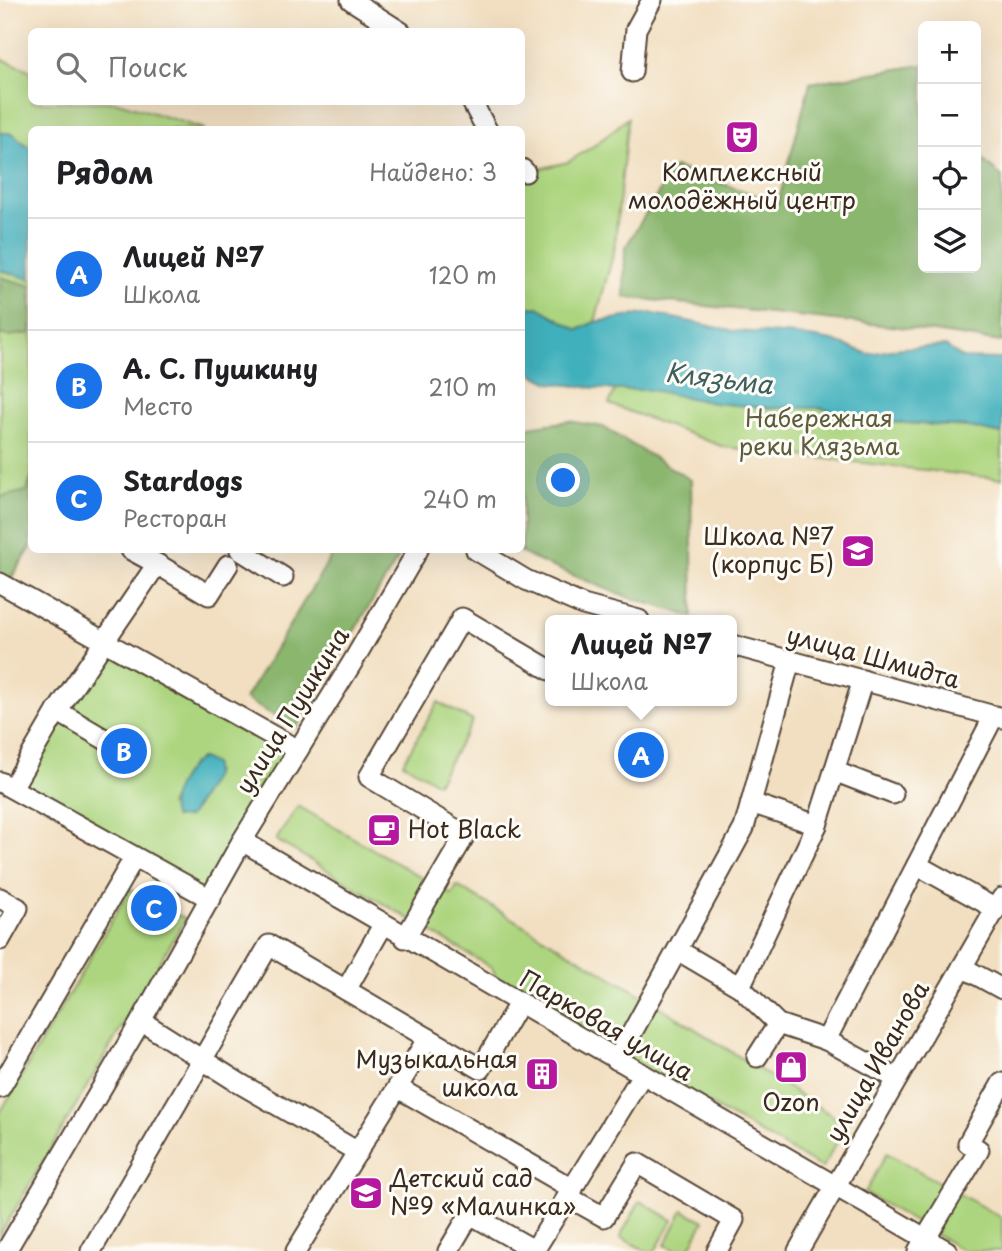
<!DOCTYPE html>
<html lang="ru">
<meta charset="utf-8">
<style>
:root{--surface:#fff;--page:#f6f6f6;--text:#202124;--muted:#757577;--line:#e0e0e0;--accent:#1a73e8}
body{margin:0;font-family:"Playpen Sans",sans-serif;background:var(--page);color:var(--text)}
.controls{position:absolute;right:21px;top:21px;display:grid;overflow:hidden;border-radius:10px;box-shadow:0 7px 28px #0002}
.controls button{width:63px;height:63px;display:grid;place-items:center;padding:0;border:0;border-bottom:2px solid var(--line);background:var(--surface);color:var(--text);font:35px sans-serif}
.you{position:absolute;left:564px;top:481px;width:24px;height:24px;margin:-18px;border:5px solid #fff;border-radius:50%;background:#1a73e8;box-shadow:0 0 0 10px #1a73e833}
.badge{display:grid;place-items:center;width:46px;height:46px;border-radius:50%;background:var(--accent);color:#fff;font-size:23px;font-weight:700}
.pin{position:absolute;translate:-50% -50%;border:4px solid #fff;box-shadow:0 2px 7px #0006}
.popup{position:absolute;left:545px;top:615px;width:192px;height:91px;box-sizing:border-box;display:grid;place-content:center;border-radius:10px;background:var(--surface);filter:drop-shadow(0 2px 5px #0005);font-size:23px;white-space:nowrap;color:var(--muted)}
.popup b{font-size:26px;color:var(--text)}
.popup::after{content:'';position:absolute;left:50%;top:100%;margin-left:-14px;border:14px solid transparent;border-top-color:var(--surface)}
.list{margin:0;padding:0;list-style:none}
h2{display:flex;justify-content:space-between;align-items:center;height:91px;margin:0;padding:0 28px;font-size:30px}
h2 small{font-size:23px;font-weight:400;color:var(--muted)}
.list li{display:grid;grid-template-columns:46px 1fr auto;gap:21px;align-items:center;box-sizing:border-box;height:112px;padding:0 28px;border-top:2px solid var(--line)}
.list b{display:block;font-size:26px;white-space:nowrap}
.list p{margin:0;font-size:23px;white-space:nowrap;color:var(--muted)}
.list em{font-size:23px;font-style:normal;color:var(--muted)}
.icon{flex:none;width:38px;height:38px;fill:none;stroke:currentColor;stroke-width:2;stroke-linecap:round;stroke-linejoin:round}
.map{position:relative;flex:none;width:1002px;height:1251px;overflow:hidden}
.search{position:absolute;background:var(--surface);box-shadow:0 7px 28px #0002;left:28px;top:28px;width:497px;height:77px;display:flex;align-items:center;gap:18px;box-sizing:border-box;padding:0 24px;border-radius:10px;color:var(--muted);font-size:26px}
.panel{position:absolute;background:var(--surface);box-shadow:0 7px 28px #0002;left:28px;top:126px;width:497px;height:427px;border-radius:10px}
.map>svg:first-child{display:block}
</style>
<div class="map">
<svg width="1002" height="1251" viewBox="0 0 1002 1251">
<rect width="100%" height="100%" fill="#fdfcf7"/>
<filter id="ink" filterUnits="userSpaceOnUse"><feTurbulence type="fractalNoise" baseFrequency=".0143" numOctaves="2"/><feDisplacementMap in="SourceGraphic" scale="14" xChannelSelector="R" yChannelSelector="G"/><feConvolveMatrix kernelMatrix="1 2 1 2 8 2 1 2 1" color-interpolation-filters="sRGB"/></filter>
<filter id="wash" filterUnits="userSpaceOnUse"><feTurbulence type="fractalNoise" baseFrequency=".00686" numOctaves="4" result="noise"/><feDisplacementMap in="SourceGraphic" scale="28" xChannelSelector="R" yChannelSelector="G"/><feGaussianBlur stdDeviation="1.57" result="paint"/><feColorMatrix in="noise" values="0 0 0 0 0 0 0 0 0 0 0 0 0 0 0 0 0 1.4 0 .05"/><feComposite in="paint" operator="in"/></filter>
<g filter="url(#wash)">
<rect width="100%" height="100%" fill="#f2dfc1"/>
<g fill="#add57f" stroke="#74804e" stroke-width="2" fill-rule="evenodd">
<polygon points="0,58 31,71 32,102 118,102 205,129 32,130 31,149 12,133 0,133"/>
<polygon points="628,118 614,251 595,322 578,330 538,307 522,308 522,173 568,162 595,145"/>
<polygon points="0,270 32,279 31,548 11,579 0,573"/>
<polygon points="615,390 651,390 714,403 771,408 821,408 873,421 968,427 1002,434 1002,479 724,447 609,404"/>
<path d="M99,649l199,101 -87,149 -199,-111zM192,764l23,8 -23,42 -23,-9z"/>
<polygon points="438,702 473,721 437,783 403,763"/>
<polygon points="298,806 452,895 457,886 643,996 847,1125 822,1168 500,986 492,968 276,840"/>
<polygon points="130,889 185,919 0,1235 0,1113"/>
<polygon points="887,1153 1002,1218 1002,1251 964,1251 865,1193"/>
<polygon points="640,1201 673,1220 655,1251 646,1251 620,1237"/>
<polygon points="683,1210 704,1221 688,1251 677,1251 665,1245"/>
</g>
<g fill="#8ab66e" stroke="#627046" stroke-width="2">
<polygon points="923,65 923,268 976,268 976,154 1002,177 1002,342 899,327 624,297 625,248 674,167 778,203 810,83"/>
<polygon points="0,277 31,286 31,333 7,336 0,334"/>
<polygon points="569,421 603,427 691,480 693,617 621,595 529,557 518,550 522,550 522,428"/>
<polygon points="31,477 31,546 0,594 0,497 27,491"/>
<polygon points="335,550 403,550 296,728 245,699"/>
</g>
<g fill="#41b0bc" stroke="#3e6d6d" stroke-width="2">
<polygon points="0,133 12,133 31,149 31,279 0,270"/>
<polygon points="538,307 578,330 595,322 650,313 734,331 797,335 833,341 869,354 902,348 946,346 962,358 1002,359 1002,434 968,427 873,421 821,408 771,408 714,403 651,390 615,390 550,383 529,372 522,373 522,308"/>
<path d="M202,758l12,6v12l-25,41 -14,1c-13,-14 12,-55 27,-60z"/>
</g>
</g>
<g filter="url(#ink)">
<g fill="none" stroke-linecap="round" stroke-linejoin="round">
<g stroke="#564536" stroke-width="23">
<g id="minor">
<polyline points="351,0 401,32"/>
<polyline points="632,72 636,29 652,0"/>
<polyline points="472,102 487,130"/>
<polyline points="522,169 525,172"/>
<polyline points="131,550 157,564"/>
<polyline points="240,550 283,577"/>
<polyline points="476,550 526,580 583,605 639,620"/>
<polyline points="0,583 298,750"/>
<polyline points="732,645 1002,718"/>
<polyline points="57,711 106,740"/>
<polyline points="834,771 893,794"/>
<polyline points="0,782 211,899"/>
<polyline points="12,788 57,711 157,564 209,595 228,565"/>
<polyline points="751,803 817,825"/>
<polyline points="242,841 947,1251"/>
<polyline points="917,865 996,909"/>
<polyline points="0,898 18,908 0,940"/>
<polyline points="405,938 465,835 369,777 462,618 550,670"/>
<polyline points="679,951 740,987 778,1024 826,1040 897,1079"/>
<polyline points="962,967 1002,989"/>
<polyline points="740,987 817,825 863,680"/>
<polyline points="346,990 383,925"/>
<polyline points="141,1021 239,1083 358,1152"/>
<polyline points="826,1040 994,716"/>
<polyline points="757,1057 778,1024"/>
<polyline points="617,1060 744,828 790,661"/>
<polyline points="0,1088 134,858"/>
<polyline points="398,1088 573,1189"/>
<polyline points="568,1197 604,1217 637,1163 734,1220 717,1251"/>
<polyline points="6,1251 141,1021 242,841 352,663 418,550"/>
<polyline points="91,1251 269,945 481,1069 519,1003"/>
<polyline points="296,1251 428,1038"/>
<polyline points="448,1251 470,1214 534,1250"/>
<polyline points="534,1251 642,1075"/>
<polyline points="798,1251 1002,898"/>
<polyline points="918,1251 979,1150 968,1143 1002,1083"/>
</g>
</g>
<use href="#minor" stroke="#fff" stroke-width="19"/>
</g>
</g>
<defs>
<g id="theatre-square" transform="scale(1.75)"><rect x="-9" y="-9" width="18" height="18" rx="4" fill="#b5179e" stroke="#fdfcf7"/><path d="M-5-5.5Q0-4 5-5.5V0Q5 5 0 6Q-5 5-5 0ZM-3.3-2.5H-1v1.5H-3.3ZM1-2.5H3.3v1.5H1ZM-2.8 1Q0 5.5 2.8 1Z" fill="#fff"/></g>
<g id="school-square" transform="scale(1.75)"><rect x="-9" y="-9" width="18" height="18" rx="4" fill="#b5179e" stroke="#fdfcf7"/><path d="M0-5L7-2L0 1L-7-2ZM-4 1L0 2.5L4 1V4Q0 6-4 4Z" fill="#fff"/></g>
<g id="cafe-square" transform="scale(1.75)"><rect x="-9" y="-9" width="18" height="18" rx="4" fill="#b5179e" stroke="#fdfcf7"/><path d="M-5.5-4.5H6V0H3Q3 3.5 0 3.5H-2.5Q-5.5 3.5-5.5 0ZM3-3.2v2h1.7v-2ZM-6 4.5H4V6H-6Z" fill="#fff"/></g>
<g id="shop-square" transform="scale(1.75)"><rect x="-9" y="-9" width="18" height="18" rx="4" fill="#b5179e" stroke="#fdfcf7"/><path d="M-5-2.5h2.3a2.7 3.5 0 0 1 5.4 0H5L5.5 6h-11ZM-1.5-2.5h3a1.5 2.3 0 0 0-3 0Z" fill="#fff"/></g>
<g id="building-square" transform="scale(1.75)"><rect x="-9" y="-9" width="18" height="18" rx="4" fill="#b5179e" stroke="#fdfcf7"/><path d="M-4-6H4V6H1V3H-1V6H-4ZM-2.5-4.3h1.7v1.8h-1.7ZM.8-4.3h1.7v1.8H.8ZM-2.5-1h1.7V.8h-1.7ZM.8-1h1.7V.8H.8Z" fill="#fff"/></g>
</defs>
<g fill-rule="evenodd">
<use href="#theatre-square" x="742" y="137"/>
<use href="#school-square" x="858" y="551"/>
<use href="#cafe-square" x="384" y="830"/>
<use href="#shop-square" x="791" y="1067"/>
<use href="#building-square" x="542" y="1074"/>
<use href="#school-square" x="366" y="1193"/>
</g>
<g text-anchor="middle" stroke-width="6" stroke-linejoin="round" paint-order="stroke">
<g font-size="24" fill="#3b2a1e" stroke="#fdfcf7">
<text x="742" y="181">Комплексный<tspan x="742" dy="28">молодёжный центр</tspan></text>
<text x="834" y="545" text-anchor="end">Школа №7<tspan x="834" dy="28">(корпус Б)</tspan></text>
<text x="408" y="838" text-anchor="start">Hot Black</text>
<text x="518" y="1068" text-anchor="end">Музыкальная<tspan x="518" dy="28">школа</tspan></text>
<text x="791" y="1111">Ozon</text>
<text x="390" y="1187" text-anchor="start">Детский сад<tspan x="390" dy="28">№9 «Малинка»</tspan></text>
</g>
<g font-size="24" fill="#5d5d3b" stroke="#fdfcf7">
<text x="819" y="427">Набережная<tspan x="819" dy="28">реки Клязьма</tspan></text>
</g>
<g font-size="24" fill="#3b2a1e" stroke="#fdfcf7">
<text transform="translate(873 658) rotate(15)" y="8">улица Шмидта</text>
<text transform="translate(293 711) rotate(-58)" y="8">улица Пушкина</text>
<text transform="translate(606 1026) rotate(30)" y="8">Парковая улица</text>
<text transform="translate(878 1062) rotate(-60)" y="8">улица Иванова</text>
</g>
<g font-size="26" font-style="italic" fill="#3d605d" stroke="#fdfcf7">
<text transform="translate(719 379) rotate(7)" y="9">Клязьма</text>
</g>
</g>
</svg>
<div class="controls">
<button>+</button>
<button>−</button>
<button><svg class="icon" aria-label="locate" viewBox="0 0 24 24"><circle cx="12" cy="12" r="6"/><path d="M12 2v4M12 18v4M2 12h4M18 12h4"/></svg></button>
<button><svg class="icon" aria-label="layers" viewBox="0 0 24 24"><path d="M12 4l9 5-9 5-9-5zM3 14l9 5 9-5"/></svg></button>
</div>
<div class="you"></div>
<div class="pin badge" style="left:641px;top:755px">A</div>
<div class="popup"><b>Лицей №7</b>Школа</div>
<div class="pin badge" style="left:124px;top:751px">B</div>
<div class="pin badge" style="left:154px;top:908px">C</div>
<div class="search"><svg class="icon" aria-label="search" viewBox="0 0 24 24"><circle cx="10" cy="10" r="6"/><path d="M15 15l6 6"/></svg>Поиск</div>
<section class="panel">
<h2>Рядом<small>Найдено: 3</small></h2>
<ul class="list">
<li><span class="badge">A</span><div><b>Лицей №7</b><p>Школа</p></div><em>120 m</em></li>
<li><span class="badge">B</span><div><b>А. С. Пушкину</b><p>Место</p></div><em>210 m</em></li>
<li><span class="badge">C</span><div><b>Stardogs</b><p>Ресторан</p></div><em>240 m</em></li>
</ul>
</section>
</div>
